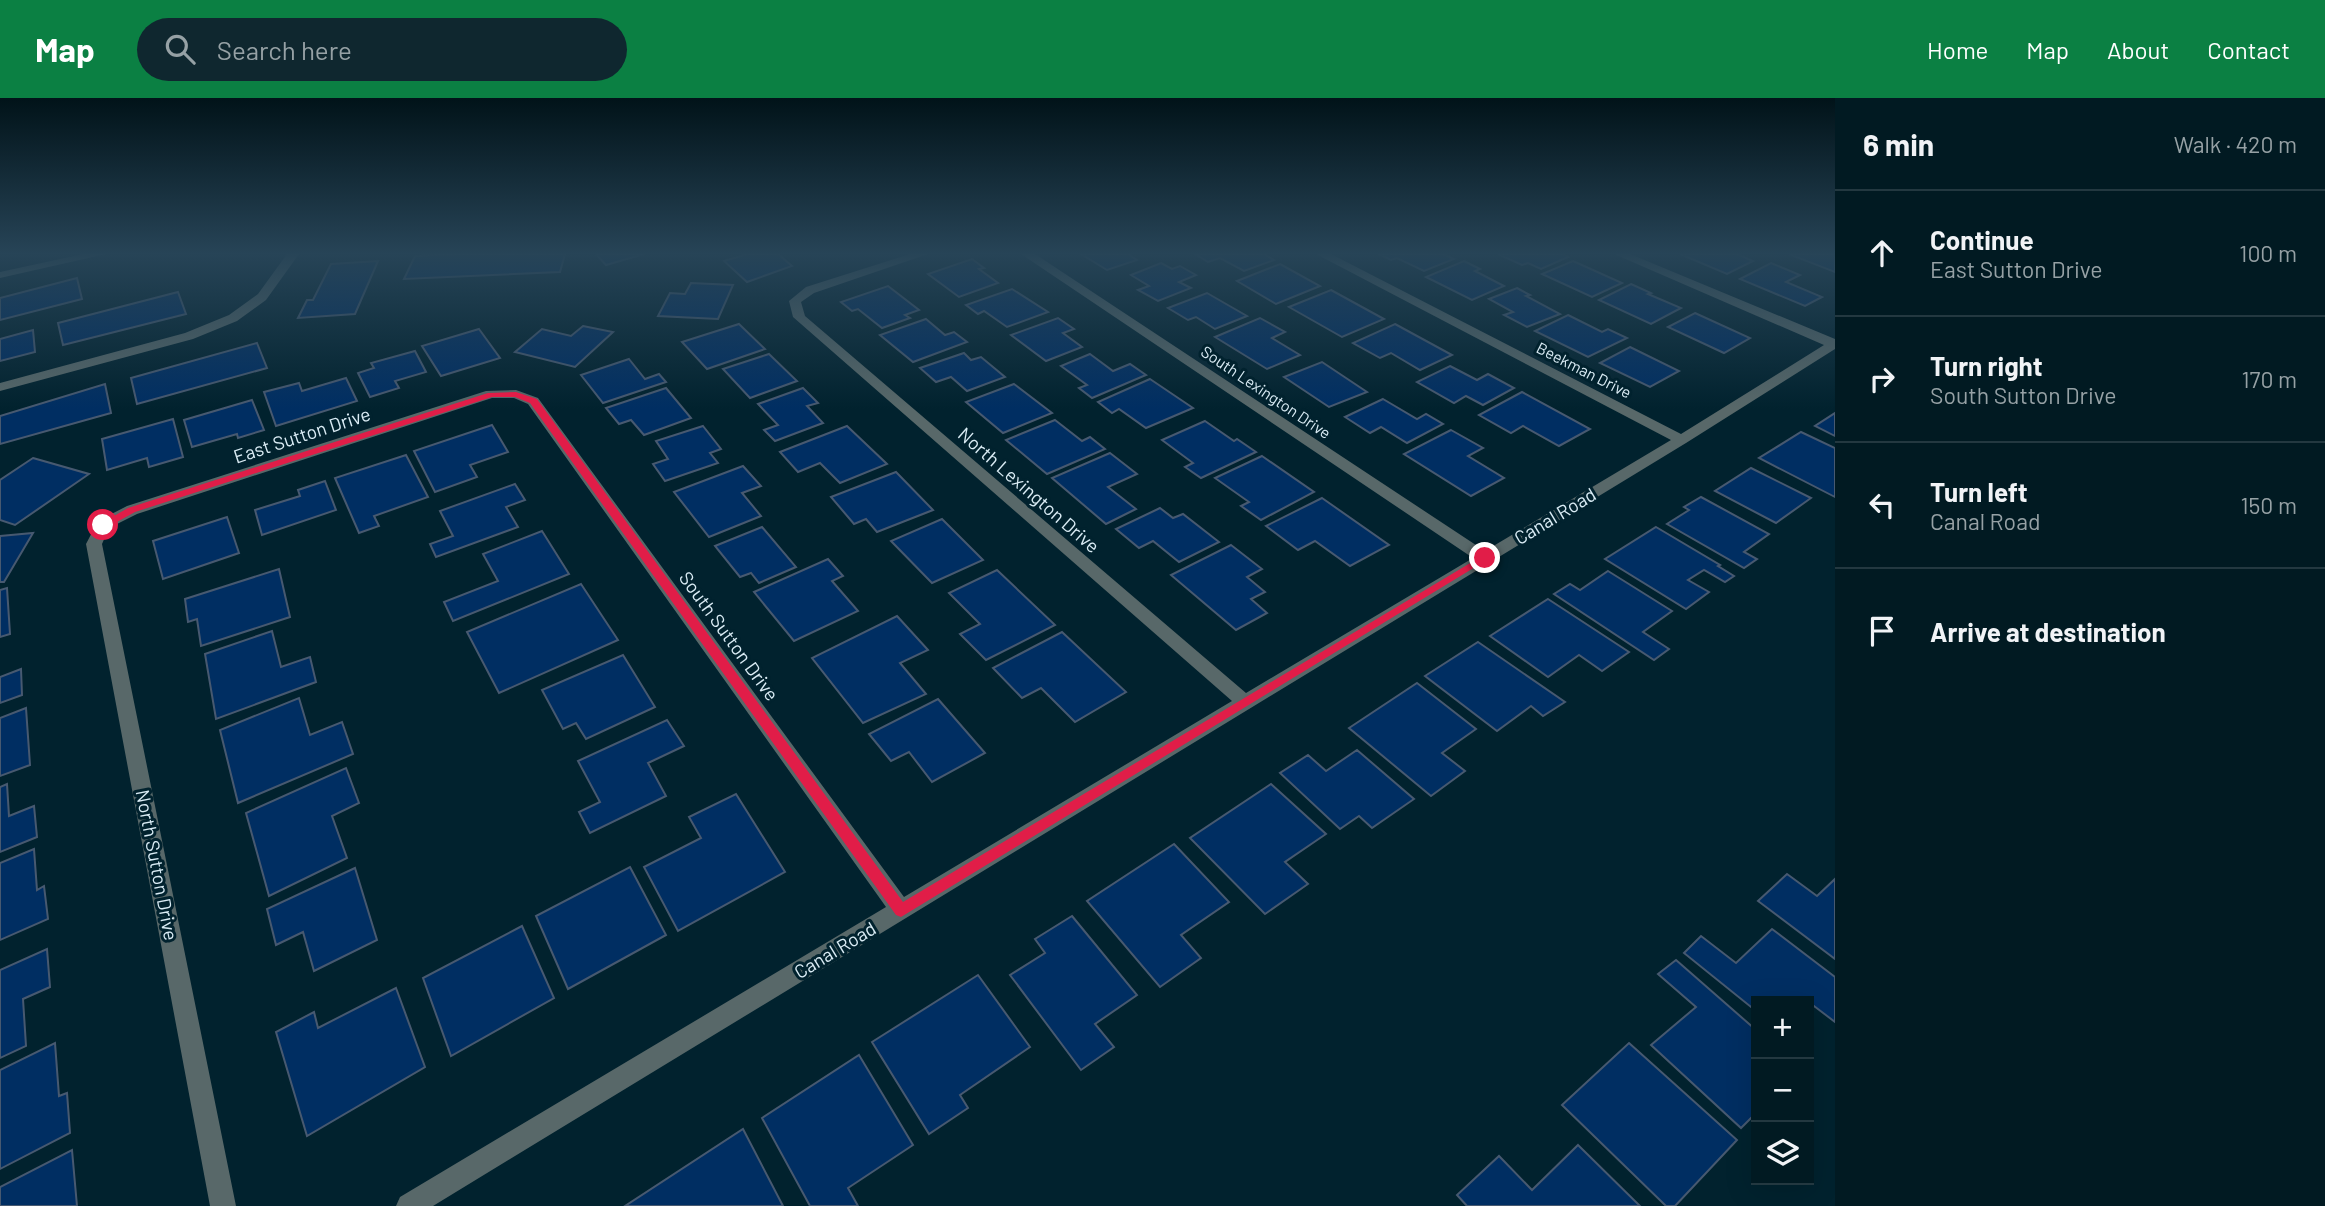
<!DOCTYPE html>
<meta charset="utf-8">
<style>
:root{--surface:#011a22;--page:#0f272f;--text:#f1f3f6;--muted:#96a1a5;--line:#233840;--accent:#0b8043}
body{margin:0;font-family:Barlow,sans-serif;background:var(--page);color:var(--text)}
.controls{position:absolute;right:21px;bottom:21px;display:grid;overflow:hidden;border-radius:0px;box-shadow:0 7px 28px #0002}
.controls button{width:63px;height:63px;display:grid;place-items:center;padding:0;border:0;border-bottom:2px solid var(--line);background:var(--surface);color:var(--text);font:35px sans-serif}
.stop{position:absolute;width:21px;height:21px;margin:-16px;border:5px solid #e11d48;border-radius:50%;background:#fff}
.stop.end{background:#e11d48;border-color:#fff;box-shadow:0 2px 7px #0008}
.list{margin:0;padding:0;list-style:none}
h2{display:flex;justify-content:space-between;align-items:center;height:91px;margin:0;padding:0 28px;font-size:30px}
h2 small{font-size:23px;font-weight:400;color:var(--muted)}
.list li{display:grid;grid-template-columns:46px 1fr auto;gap:21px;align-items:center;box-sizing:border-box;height:126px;padding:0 28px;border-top:2px solid var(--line)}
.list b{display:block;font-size:26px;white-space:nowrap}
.list p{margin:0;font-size:23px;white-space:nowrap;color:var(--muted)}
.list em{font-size:23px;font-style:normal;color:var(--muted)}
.icon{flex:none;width:38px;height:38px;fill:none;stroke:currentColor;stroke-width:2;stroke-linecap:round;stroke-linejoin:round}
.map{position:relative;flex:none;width:1835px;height:1108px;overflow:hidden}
header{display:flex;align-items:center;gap:42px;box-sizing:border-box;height:98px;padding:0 35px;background:var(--accent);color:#fff}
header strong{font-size:33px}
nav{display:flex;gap:38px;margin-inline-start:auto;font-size:24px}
.search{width:490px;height:63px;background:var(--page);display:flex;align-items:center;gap:18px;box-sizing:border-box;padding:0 24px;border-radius:38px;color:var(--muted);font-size:26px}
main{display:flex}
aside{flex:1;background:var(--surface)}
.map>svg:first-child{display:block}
</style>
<header>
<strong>Map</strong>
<div class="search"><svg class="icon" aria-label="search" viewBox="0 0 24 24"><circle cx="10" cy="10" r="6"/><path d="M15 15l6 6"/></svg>Search here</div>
<nav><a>Home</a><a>Map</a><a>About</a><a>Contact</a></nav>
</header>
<main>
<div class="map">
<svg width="1835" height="1108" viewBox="0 0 1835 1108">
<rect width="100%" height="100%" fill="#01222e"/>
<g fill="#002e62" stroke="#475970" stroke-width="2">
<polygon points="458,156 565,156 560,174 404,181 415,158"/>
<polygon points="596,156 644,156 606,167"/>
<polygon points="747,156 778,156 792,168 747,184 724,163"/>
<polygon points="1081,156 1128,156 1137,162 1107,172"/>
<polygon points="1195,156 1264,156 1274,162 1244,173 1220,160 1208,164"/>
<polygon points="1379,156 1443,156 1454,161 1424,173 1397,160 1391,162"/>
<polygon points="1498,156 1563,156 1568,159 1541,171 1528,165 1522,167"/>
<polygon points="1680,156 1737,156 1753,163 1727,176"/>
<polygon points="1789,156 1835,156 1835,174"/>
<polygon points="972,161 984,170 979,171 998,185 959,199 928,176"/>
<polygon points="378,163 355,216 298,220 307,202 313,202 331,166"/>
<polygon points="1464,163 1480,171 1475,173 1504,188 1472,202 1426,179"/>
<polygon points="1573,163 1622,185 1592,199 1542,176"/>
<polygon points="1161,165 1172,171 1180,168 1196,177 1179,184 1191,190 1158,203 1138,192 1149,188 1131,177"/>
<polygon points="1771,165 1800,177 1786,184 1822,199 1805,208 1740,181"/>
<polygon points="1280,166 1320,188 1276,206 1237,183"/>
<polygon points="77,180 82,201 0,222 0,200"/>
<polygon points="691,185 733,187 718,221 658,218 670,195 685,196"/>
<polygon points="1631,186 1651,195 1648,196 1681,210 1651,226 1599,202"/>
<polygon points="888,188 919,212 905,217 910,220 882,230 858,211 852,213 841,204"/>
<polygon points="1517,190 1530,197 1526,198 1560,216 1527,229 1504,217 1513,214 1489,201"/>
<polygon points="1012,191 1048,214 1007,229 984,213 978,216 966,207"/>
<polygon points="1331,192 1384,221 1342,239 1289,209"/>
<polygon points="178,194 186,216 63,247 58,225"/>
<polygon points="1207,195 1247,218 1215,231 1196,219 1188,222 1168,210"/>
<polygon points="1695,215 1750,240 1724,255 1668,229"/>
<polygon points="1568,217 1602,234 1608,231 1627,240 1588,259 1535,233"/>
<polygon points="1058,220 1074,231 1063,235 1082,249 1046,263 1011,237"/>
<polygon points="1260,220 1285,234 1272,240 1300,257 1267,271 1215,239"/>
<polygon points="926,221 945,237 954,234 967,244 913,264 880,237"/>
<polygon points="739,226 765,251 707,271 682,244"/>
<polygon points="1395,226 1452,257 1420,272 1391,255 1380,260 1353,245"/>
<polygon points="583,228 613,234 575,269 515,254 542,231 571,238"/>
<polygon points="479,231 500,260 441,278 422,248"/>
<polygon points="33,232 35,254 0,263 0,241"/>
<polygon points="257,245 267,270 137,306 131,280"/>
<polygon points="1630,249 1679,273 1650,289 1600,265"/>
<polygon points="415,253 426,274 395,283 399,290 370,299 358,275 374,270 371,265"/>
<polygon points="964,255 971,262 981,259 1005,279 967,293 951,279 936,284 920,270"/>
<polygon points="769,256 797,283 750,300 723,271"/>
<polygon points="1090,256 1113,273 1130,266 1146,277 1092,300 1079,290 1087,287 1061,268"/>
<polygon points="629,261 645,281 659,276 666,284 603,305 581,277"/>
<polygon points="1322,264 1367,294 1329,309 1284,279"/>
<polygon points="1450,268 1477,282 1488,276 1514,290 1483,307 1466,298 1454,305 1417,284"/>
<polygon points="346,280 357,303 276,328 264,294 299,285 302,293"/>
<polygon points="1150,281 1193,310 1146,330 1119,311 1112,315 1098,304"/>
<polygon points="105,286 111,315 0,346 0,318"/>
<polygon points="1014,286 1052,315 1003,335 966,304"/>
<polygon points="666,290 691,320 644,337 631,322 619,326 606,310"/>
<polygon points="803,290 818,305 807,308 823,325 775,343 764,332 778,327 758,306"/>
<polygon points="1522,294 1590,331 1559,348 1523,328 1511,335 1479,317"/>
<polygon points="1383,301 1417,321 1426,316 1443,326 1407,345 1381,329 1370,335 1345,319"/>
<polygon points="252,302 264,332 238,340 237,336 192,349 184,322"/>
<polygon points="1835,315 1835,338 1815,328"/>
<polygon points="173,321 183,359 149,369 147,360 107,372 102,341"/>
<polygon points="1055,322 1082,343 1090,339 1105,351 1047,376 1006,342"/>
<polygon points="1205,323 1234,343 1237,341 1256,354 1201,380 1185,369 1193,365 1162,342"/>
<polygon points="492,327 508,354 470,367 477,379 435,394 414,353"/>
<polygon points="703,328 721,351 710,355 718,365 665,383 653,366 668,361 656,343"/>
<polygon points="847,328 887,366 840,385 820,365 798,374 780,354"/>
<polygon points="1451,332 1483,350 1468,358 1504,380 1471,398 1404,356"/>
<polygon points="1801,334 1835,350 1835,399 1759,360"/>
<polygon points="1110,355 1137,376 1108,389 1136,411 1106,426 1052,380"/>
<polygon points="406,357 428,399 374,418 379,428 359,435 335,380"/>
<polygon points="1262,358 1314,394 1261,422 1241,408 1249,404 1215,380"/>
<polygon points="33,360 89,376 15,427 0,422 0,382"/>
<polygon points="743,368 761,388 742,395 761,418 709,439 674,394"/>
<polygon points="1751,370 1811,400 1776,425 1715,393"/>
<polygon points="896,374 933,412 877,434 866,421 854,426 831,399"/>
<polygon points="325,383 336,412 262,437 255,412 300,398 298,392"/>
<polygon points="515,386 525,402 506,409 518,429 436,459 430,446 453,438 440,413"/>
<polygon points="1701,399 1769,436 1744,454 1757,461 1744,470 1667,426 1689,412 1684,409"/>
<polygon points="1322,400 1389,447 1350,468 1315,443 1298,452 1266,428"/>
<polygon points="1160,410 1173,420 1183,416 1219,444 1179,464 1153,443 1139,450 1116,431"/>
<polygon points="227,419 239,455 163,481 153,443"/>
<polygon points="942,421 983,462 932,485 891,443"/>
<polygon points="762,429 796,469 759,485 751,475 740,479 715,448"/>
<polygon points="1656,429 1720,467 1718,468 1734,478 1725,484 1704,472 1688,482 1709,494 1686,511 1605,461"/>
<polygon points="542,433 569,476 453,523 444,504 498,483 483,456"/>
<polygon points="33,435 4,484 0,484 0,438"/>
<polygon points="1231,447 1262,471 1247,479 1265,494 1251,501 1267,515 1236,532 1171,477"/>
<polygon points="828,461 843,478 832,483 858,513 794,543 754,494"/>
<polygon points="279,471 290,519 201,548 197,521 188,524 185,501"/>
<polygon points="997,472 1055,527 986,562 960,536 980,526 949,495"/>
<polygon points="1608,473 1672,513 1643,534 1669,551 1654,562 1554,496 1570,486 1580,492"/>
<polygon points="581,486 618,542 499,595 467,534"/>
<polygon points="7,490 10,536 0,539 0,492"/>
<polygon points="1548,501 1629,554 1602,573 1579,557 1548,579 1490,538"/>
<polygon points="897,518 928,552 900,565 926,596 863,625 812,560"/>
<polygon points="272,533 281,569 310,559 316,584 216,621 205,556"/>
<polygon points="1062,534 1126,594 1075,624 1041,590 1022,600 993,570"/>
<polygon points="1478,544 1565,604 1543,618 1531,608 1497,633 1425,578"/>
<polygon points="623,557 655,609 586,641 576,625 563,631 542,592"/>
<polygon points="21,571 22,597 0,605 0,579"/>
<polygon points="1417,585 1476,631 1442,655 1465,673 1431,698 1349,630"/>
<polygon points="299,600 310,637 342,624 353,656 238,705 220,632"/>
<polygon points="938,601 985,655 932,684 909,654 891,663 869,636"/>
<polygon points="26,610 30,667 0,678 0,620"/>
<polygon points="667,622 684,648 648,665 666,698 590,735 579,714 600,704 578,663"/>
<polygon points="1357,652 1414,701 1372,730 1359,718 1340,731 1280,675 1308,657 1326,673"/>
<polygon points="346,670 359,705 332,718 347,760 269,798 246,715"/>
<polygon points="7,686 9,718 34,708 37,739 0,754 0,689"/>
<polygon points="1271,686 1326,736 1285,764 1308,786 1265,816 1190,740"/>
<polygon points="736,696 785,774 678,833 644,769 701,740 689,719"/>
<polygon points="1174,746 1229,804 1181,837 1201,860 1160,889 1087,803"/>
<polygon points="34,751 37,792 44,788 48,821 0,842 0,765"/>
<polygon points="630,769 666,837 568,891 536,818"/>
<polygon points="355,770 377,842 314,873 303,834 276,847 267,811"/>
<polygon points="1787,776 1817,798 1835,781 1835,861 1758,803"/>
<polygon points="1072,818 1137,897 1095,926 1114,949 1081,972 1010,877 1045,855 1035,841"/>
<polygon points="522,828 554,900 451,958 423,880"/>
<polygon points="1772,831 1835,879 1835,924 1814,908 1809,913 1809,903 1756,903 1756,913 1684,855 1701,838 1736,865"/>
<polygon points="47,851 50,889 23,901 26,948 0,960 0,872"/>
<polygon points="1676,862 1756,932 1756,1015 1741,1030 1651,947 1696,909 1658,876"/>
<polygon points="978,877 1030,949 960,997 968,1010 929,1036 872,944"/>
<polygon points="396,890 425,969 307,1038 276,934 314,914 318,930"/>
<polygon points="55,945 59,998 67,995 70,1035 0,1071 0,972"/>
<polygon points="1629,945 1737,1042 1675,1108 1666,1108 1562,1007"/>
<polygon points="859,957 913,1047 848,1090 858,1108 810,1108 762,1020"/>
<polygon points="743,1031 783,1108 625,1108"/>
<polygon points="1578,1047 1640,1108 1467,1108 1457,1097 1499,1058 1532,1092"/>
<polygon points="72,1052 77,1108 0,1108 0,1089"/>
</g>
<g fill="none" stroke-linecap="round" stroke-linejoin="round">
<g fill="#586869" fill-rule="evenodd">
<polygon points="83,156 106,156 0,180 0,174"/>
<polygon points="287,156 299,156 266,202 237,223 193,241 0,293 0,285 185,235 229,217 258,196"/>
<polygon points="910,156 928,156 814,195 801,204 805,218 1246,595 1473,460 1021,156 1035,156 1485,453 1671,342 1316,156 1331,156 1681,336 1824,247 1614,156 1630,156 1835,241 1835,251 1686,345 433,1108 396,1108 400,1099 886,809 528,306 514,300 492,300 137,416 109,430 102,446 236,1108 210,1108 86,446 98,423 127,408 486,293 516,292 538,300 904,799 1232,603 793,219 789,203 806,189"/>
</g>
</g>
<linearGradient id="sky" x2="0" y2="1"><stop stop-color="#011319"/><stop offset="0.5" stop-color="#274457"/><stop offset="1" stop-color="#274457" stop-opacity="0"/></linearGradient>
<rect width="1835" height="311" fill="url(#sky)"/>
<polygon fill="#e11d48" points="516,294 537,301 903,804 1482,458 1490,460 901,819 896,817 530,305 515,299 492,299 135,414 106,430 98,427 128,410 488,295"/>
<g text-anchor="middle" stroke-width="6" stroke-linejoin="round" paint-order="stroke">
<g font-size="16" fill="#daecf5" stroke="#01222e">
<text transform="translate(1584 272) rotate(27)" y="6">Beekman Drive</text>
<text transform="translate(1266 294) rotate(34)" y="6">South Lexington Drive</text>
</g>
<g font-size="19" fill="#daecf5" stroke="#01222e">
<text transform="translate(302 337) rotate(-18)" y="7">East Sutton Drive</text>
<text transform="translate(1029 392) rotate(41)" y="7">North Lexington Drive</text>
<text transform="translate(1555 418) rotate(-31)" y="7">Canal Road</text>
<text transform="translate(729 538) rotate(54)" y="7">South Sutton Drive</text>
<text transform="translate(157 767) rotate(79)" y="7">North Sutton Drive</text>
<text transform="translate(835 852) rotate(-31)" y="7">Canal Road</text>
</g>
</g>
</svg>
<div class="controls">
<button>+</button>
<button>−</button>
<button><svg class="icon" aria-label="layers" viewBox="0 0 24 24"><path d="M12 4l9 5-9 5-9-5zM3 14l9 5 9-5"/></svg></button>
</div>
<div class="stop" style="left:103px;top:427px"></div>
<div class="stop end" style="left:1485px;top:460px"></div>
</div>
<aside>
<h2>6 min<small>Walk · 420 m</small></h2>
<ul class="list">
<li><svg class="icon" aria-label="ahead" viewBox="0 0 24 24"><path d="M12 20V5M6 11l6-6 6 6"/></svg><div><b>Continue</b><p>East Sutton Drive</p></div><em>100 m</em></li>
<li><svg class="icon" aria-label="right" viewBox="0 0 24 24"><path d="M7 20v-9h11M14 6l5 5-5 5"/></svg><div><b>Turn right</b><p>South Sutton Drive</p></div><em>170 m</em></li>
<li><svg class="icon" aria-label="left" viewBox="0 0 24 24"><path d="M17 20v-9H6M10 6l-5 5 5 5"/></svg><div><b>Turn left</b><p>Canal Road</p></div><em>150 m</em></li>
<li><svg class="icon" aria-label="arrive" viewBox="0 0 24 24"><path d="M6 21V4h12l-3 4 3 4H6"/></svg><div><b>Arrive at destination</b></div></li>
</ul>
</aside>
</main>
